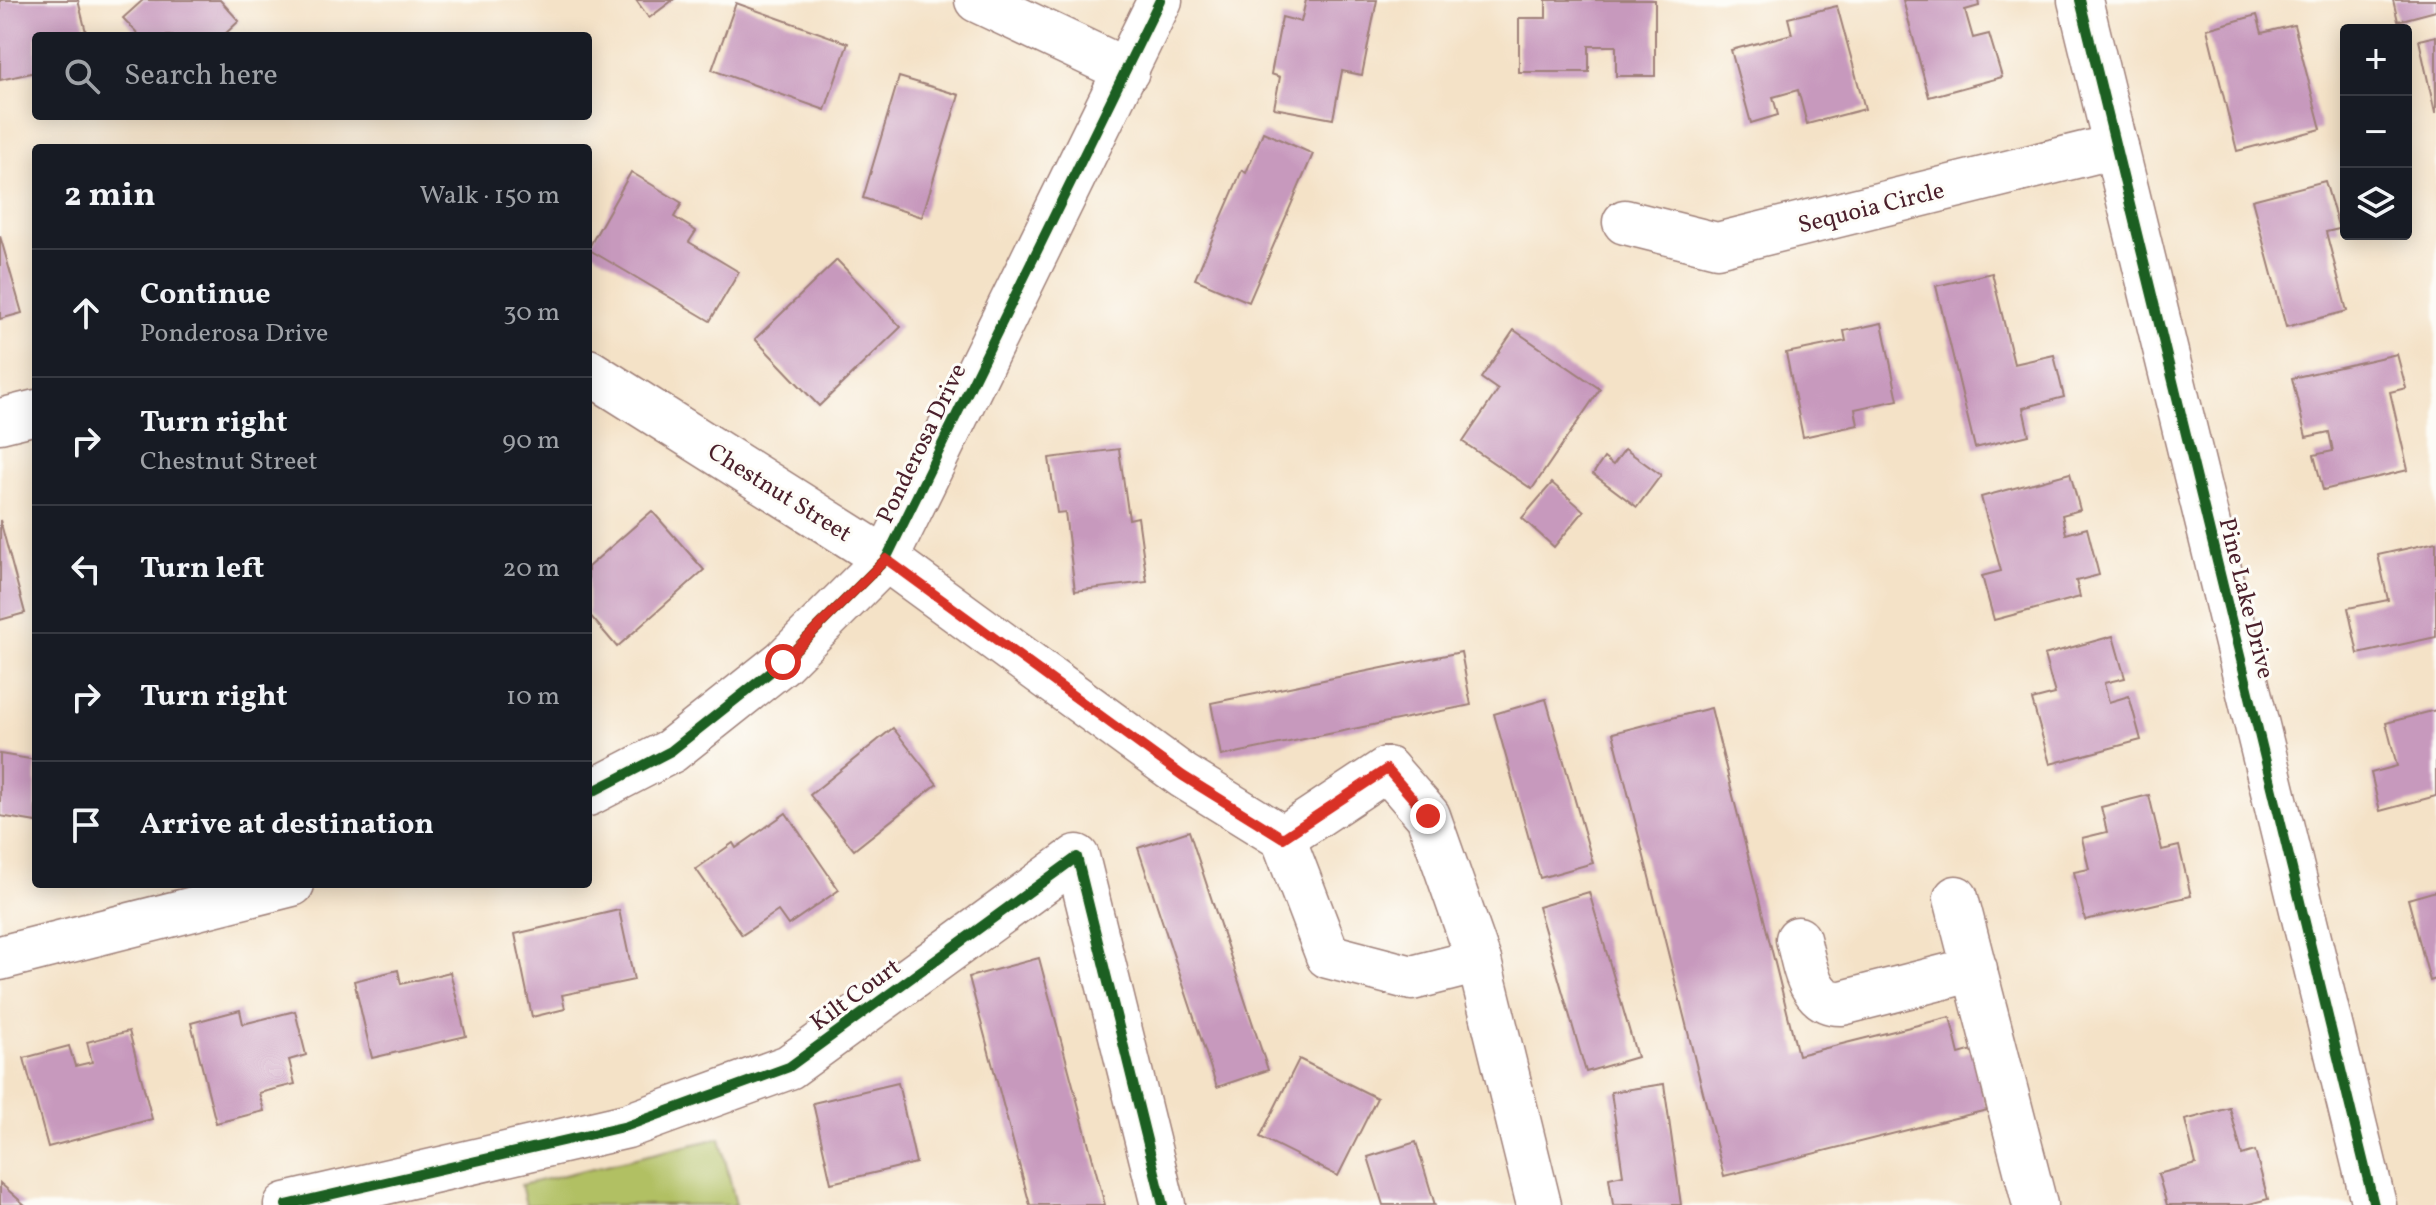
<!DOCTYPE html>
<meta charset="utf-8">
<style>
:root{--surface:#171b24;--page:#20242c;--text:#f1f3f6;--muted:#9ea1a6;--line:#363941}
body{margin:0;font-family:Vollkorn,serif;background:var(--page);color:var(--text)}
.controls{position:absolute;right:24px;top:24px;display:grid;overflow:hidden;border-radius:8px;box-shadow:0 4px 20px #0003}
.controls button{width:72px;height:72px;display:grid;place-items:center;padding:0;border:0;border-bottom:2px solid var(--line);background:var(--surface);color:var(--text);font:40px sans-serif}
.stop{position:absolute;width:24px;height:24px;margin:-18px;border:6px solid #d93025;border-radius:50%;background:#fff}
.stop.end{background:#d93025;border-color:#fff;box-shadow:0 2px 8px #0008}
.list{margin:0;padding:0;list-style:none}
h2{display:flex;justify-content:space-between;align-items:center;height:104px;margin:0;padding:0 32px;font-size:34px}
h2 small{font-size:26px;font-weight:400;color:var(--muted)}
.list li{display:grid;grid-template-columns:52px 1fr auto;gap:24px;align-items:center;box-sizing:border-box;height:128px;padding:0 32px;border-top:2px solid var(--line)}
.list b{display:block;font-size:30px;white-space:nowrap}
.list p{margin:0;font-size:26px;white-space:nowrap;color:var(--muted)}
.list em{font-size:26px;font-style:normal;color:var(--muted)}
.icon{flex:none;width:44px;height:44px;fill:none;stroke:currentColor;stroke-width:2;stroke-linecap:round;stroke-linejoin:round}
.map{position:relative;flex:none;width:2436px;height:1205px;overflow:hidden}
.search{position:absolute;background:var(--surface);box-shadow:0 4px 20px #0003;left:32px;top:32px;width:560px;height:88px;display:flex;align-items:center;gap:20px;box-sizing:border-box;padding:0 28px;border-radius:8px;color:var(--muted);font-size:30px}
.panel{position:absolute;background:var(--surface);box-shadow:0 4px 20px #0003;left:32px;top:144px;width:560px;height:744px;border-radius:8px}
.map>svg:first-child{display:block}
</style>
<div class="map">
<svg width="2436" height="1205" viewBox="0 0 2436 1205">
<rect width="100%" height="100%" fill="#fdfcf7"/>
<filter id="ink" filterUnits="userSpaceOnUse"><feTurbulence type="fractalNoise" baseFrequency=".0125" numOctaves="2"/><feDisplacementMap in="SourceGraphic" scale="16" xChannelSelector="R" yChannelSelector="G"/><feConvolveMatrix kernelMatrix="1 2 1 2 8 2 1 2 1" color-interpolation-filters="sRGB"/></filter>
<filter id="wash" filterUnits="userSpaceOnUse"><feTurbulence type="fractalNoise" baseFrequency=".006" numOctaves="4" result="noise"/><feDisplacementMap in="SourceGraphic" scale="32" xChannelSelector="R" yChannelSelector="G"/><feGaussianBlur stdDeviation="1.8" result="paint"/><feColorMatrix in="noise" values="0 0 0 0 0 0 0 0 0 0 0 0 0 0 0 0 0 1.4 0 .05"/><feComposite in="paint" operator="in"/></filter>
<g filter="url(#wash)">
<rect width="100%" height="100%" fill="#f4e2c7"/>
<polygon fill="#b1c063" stroke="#7e7047" stroke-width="2" points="720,1138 736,1205 526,1205 521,1185"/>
<g id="blocks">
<g fill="#c799bd">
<polygon points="0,0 78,0 87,36 36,36 36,72 0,80"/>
<polygon points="143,0 220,0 239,21 223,36 140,36 123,18"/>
<polygon points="636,0 673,0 649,18"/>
<polygon points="1306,0 1377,0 1362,75 1342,71 1333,119 1274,108 1280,77 1271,74 1282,17 1301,22"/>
<polygon points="1546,0 1655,0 1655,76 1616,76 1616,46 1589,46 1589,72 1519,72 1519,18 1546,18"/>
<polygon points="1903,0 1978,0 1979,6 1965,10 1973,38 1989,34 2002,77 1929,97"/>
<polygon points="2393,0 2436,0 2436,11 2398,21"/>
<polygon points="736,3 848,43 825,110 712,70"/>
<polygon points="1837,6 1865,109 1807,124 1798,90 1773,97 1778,115 1751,123 1731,50 1792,34 1788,18"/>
<polygon points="2257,15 2262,33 2294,25 2321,129 2237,151 2207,29"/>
<polygon points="2436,36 2436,113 2435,113 2419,40"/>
<polygon points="899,77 959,95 922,217 863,198"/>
<polygon points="1263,132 1313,154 1249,302 1195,279 1242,170 1246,173"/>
<polygon points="631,172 682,203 674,217 696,231 689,242 739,272 710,321 588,249"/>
<polygon points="2325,181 2339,229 2326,232 2347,311 2286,327 2252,200"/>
<polygon points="0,236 22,313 0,319"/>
<polygon points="837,260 901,327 819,406 755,339"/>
<polygon points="1992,273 2014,364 2054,355 2064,397 2023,408 2029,435 1975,448 1936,286"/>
<polygon points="1882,323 1898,400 1855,409 1858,425 1803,437 1786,353 1846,341 1844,331"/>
<polygon points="1514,330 1600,389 1532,489 1463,442 1498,390 1481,378"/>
<polygon points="2397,354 2406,388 2390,392 2408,470 2323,490 2314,455 2333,451 2329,432 2306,437 2292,378"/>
<polygon points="1119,449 1129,519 1138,517 1147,582 1075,591 1065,512 1057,513 1049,458"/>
<polygon points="1625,449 1661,475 1637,507 1593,474 1604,458 1613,465"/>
<polygon points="2070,473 2080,510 2062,515 2066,534 2087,528 2099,575 2076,581 2080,597 1994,620 1982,576 2001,571 1981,497"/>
<polygon points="1552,483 1584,511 1554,547 1522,518"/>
<polygon points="652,511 704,570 617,647 588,613 588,567"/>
<polygon points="0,520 25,613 0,620"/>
<polygon points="2436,542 2436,637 2358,654 2348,608 2388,600 2378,555"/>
<polygon points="2113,636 2125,678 2104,683 2109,702 2129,696 2141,740 2050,764 2032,700 2055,694 2044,655"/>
<polygon points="1461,652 1471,705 1221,756 1211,703"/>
<polygon points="1546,699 1593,863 1540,878 1494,714"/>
<polygon points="1711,708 1798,1055 1950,1017 1959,1054 1973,1050 1987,1110 1724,1176 1613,733"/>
<polygon points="2436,710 2436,796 2380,811 2371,773 2397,766 2386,723"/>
<polygon points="893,728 937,784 854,850 810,795"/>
<polygon points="0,754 36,760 36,822 0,816"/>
<polygon points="2149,795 2162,850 2179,846 2191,896 2085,920 2074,872 2089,869 2082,838 2107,832 2101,807"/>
<polygon points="786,813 839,890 788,925 778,911 742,935 696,869 733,843 736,848"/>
<polygon points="1189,831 1268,1070 1217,1087 1138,848"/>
<polygon points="2436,891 2436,979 2430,981 2408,899"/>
<polygon points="1589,892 1637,1057 1586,1072 1538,907"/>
<polygon points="619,910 634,980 562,995 565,1009 532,1017 515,934"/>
<polygon points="1039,958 1105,1205 1030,1205 969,977"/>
<polygon points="398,970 401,984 450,972 466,1036 372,1058 354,981"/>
<polygon points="240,1010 243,1024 295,1011 306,1055 289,1060 295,1084 259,1093 264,1111 216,1123 191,1023"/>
<polygon points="129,1031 152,1119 48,1147 24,1058 69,1046 75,1066 92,1062 87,1042"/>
<polygon points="1299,1059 1377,1098 1338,1176 1260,1137"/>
<polygon points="898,1083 916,1163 831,1183 813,1103"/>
<polygon points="1664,1084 1681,1205 1613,1205 1609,1178 1623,1175 1611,1092"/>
<polygon points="2230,1108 2242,1155 2255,1151 2268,1199 2245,1205 2167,1205 2158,1174 2196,1164 2185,1120"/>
<polygon points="1416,1142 1435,1205 1383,1205 1368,1157"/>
<polygon points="0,1183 25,1205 0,1205"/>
</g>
</g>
</g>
<g filter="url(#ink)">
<use href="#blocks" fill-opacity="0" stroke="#9f8079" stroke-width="2"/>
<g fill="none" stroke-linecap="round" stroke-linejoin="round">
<g stroke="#9f8079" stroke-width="47">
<g id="minor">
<polyline points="977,0 1127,71"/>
<polyline points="2080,0 2374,1205"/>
<polyline points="1625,222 1717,245 2116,146"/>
<polyline points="588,371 886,559 1183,776 1283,838"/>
<polyline points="0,421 36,412"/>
<polygon points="1387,769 1428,816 1479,961 1412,978 1328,956 1283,838"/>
<polyline points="588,794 671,751 783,662 886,559 1160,0"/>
<polyline points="1956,898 2035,1205"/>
<path d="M1798,939c7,26 10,65 44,64l133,-34"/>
<polyline points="0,958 292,884"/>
<polyline points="1479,961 1539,1205"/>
<polyline points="286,1205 627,1126 789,1067 1077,857 1163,1205"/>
</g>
</g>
<use href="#minor" stroke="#fff" stroke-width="44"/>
<g stroke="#fdfcf7" stroke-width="15">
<g id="cycleway">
<polyline points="2080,0 2374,1205"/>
<polyline points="588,794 671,751 783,662 886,559 1160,0"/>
<polyline points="286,1205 627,1126 789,1067 1077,857 1163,1205"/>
</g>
</g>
<use href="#cycleway" stroke="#1b5e20" stroke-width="10"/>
</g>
</g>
<g fill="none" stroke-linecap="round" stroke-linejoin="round" filter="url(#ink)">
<polyline stroke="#d93025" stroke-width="10" points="783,662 886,559 1183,776 1283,838 1387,769 1428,816"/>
</g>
<g text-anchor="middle" stroke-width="6" stroke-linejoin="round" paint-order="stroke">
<g font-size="24" fill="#4a1f2b" stroke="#fdfcf7">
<text transform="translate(1871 207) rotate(-14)" y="8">Sequoia Circle</text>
<text transform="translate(921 443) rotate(-64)" y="8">Ponderosa Drive</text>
<text transform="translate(780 492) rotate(32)" y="8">Chestnut Street</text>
<text transform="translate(2247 598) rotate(76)" y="8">Pine Lake Drive</text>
<text transform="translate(855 994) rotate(-36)" y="8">Kilt Court</text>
</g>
</g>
</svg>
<div class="controls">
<button>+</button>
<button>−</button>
<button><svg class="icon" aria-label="layers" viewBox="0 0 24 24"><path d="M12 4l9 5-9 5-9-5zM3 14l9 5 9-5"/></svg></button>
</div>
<div class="stop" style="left:783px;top:662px"></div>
<div class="stop end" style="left:1428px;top:816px"></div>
<div class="search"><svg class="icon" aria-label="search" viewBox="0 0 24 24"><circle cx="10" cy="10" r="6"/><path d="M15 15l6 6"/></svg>Search here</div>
<section class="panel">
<h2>2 min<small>Walk · 150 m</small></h2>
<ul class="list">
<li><svg class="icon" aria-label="ahead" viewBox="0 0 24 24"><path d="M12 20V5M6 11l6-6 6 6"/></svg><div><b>Continue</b><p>Ponderosa Drive</p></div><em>30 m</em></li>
<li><svg class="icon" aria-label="right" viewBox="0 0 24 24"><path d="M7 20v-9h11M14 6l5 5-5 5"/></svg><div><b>Turn right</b><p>Chestnut Street</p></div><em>90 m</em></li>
<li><svg class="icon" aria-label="left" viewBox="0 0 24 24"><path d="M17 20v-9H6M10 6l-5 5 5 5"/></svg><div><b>Turn left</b></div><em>20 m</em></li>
<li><svg class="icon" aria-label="right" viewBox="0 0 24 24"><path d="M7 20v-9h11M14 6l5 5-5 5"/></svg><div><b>Turn right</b></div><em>10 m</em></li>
<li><svg class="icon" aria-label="arrive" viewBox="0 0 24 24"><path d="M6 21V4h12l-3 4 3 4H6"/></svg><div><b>Arrive at destination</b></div></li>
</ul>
</section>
</div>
